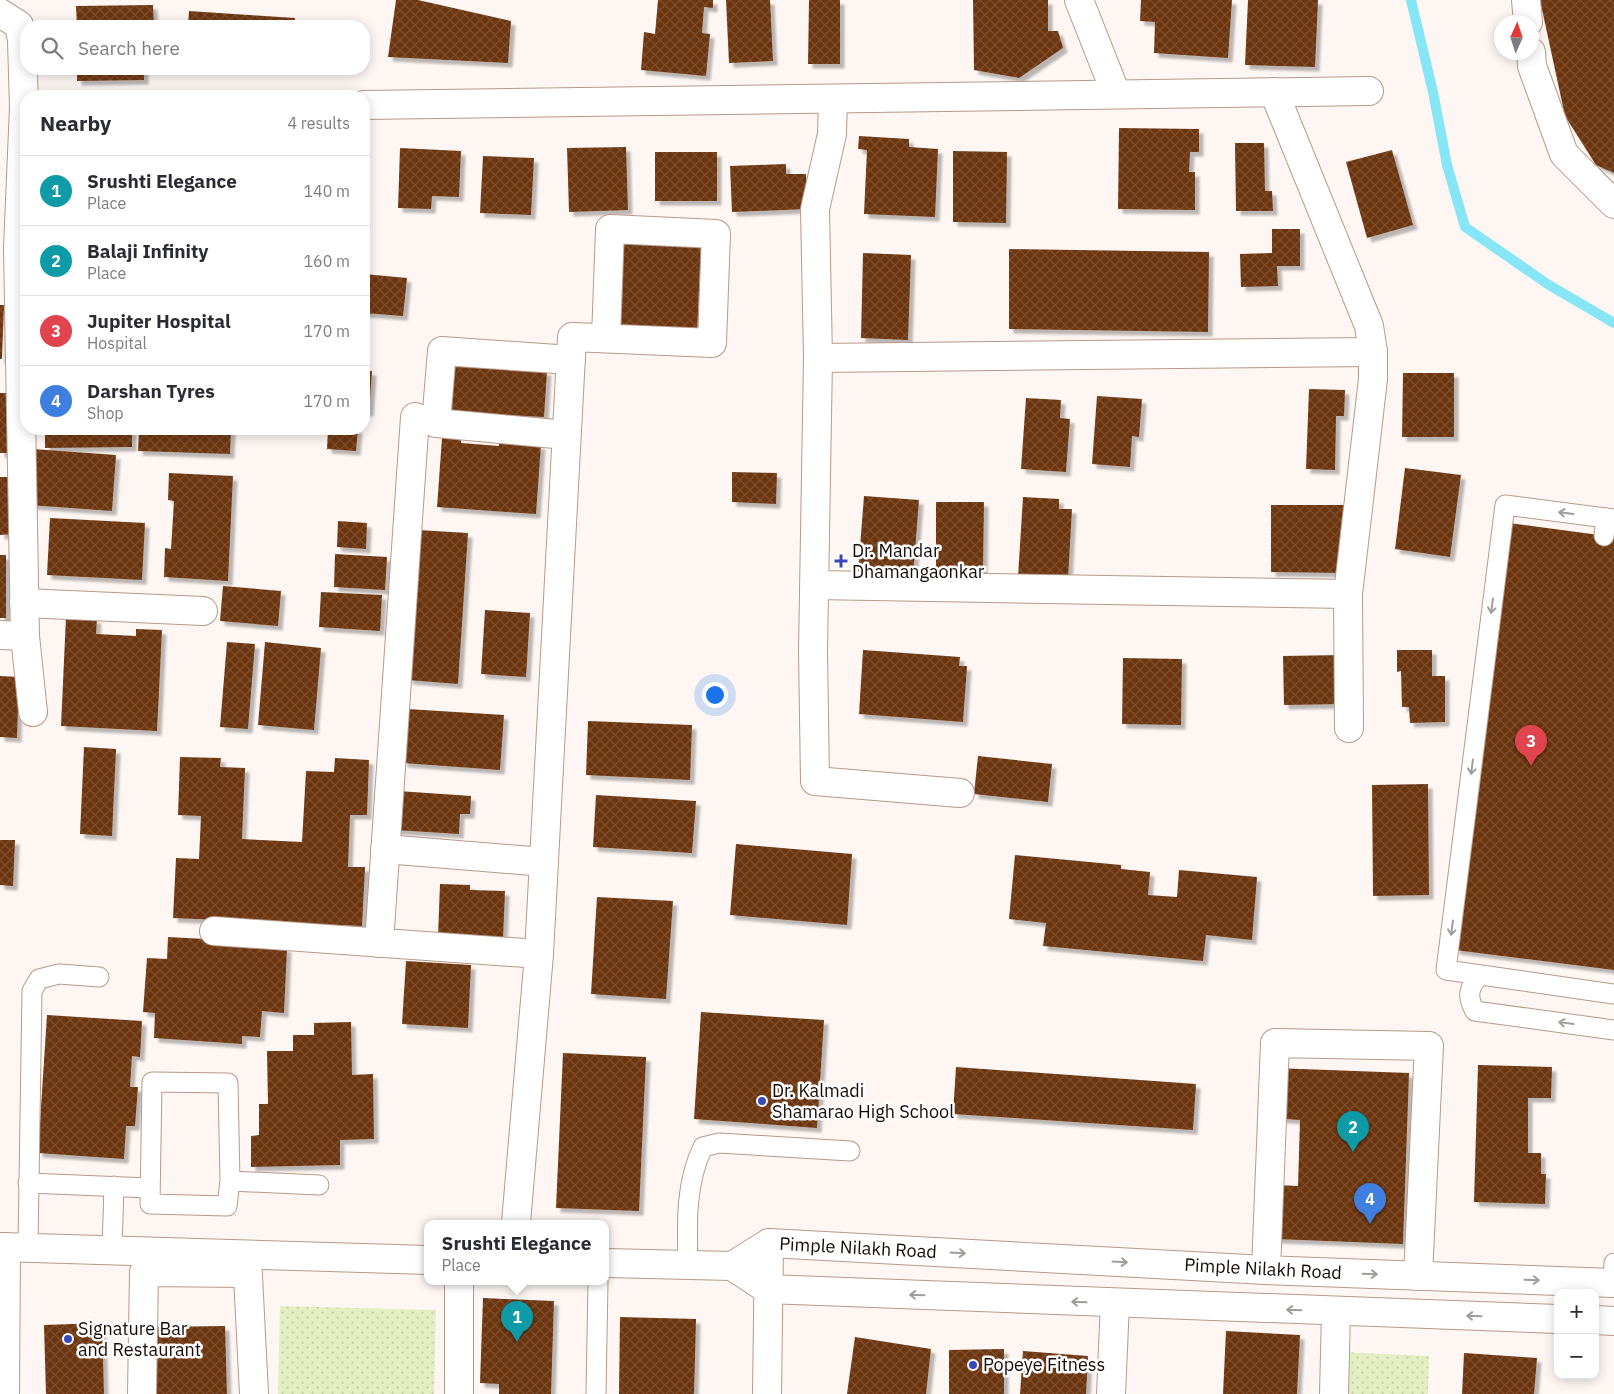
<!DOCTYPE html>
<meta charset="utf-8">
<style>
:root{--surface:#fff;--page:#f2f2f3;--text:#2b2b33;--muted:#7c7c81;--line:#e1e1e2;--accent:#3849bb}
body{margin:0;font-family:"IBM Plex Sans",sans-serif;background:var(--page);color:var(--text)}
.controls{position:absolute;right:15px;bottom:15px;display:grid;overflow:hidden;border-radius:10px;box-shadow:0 2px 12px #0003}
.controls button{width:45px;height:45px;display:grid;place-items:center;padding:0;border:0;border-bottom:1px solid var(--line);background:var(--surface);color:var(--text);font:25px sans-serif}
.compass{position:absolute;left:1494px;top:15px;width:45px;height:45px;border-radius:50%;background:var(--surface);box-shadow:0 2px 12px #0003;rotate:3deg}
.you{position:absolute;left:714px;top:694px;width:18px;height:18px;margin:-12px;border:4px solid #fff;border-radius:50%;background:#1a73e8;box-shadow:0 0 0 8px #1a73e833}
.badge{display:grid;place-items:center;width:32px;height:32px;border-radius:50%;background:var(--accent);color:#fff;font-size:16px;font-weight:700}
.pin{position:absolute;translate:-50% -41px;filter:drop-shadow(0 1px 2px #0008)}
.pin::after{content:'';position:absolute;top:26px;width:18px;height:15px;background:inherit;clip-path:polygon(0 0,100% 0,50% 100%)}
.popup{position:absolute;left:424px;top:1220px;width:185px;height:65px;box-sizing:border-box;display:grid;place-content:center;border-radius:10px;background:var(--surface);filter:drop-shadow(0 1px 4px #0005);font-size:16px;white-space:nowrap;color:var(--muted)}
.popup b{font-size:19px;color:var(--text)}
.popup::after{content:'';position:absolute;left:50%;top:100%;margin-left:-10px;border:10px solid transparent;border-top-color:var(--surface)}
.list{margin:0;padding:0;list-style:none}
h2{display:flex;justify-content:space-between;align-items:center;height:65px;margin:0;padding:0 20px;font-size:21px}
h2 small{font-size:16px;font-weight:400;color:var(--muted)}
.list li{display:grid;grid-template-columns:32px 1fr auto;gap:15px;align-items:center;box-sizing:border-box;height:70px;padding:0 20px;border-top:1px solid var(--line)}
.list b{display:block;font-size:19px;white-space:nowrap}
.list p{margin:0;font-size:16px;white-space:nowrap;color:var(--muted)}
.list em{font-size:16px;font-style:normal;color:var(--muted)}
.icon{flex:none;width:28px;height:28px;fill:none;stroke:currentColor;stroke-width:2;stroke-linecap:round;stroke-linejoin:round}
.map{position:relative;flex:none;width:1614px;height:1394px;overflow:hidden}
.search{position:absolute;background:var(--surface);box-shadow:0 2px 12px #0003;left:20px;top:20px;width:350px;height:55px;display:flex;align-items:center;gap:12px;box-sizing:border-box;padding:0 18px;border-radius:20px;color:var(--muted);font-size:19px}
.panel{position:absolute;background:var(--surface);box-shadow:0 2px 12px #0003;left:20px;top:90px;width:350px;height:345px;border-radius:20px}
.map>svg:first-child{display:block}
</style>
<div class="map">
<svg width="1614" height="1394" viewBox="0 0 1614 1394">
<defs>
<pattern id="park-dots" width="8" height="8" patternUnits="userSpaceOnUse" patternTransform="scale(1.25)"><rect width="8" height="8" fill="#e3efc2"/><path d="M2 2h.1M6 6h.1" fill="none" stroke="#c2cca5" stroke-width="1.8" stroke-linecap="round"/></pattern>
<pattern id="building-cross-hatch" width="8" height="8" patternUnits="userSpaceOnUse" patternTransform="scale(1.25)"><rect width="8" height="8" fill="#6d350f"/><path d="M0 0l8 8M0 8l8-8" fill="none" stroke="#7c4f30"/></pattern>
<filter id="shadow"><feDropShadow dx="4.5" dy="4.5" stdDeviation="1" flood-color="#0004"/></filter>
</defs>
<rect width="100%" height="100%" fill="#fdf6f3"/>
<g fill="url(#park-dots)">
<polygon points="280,1306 436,1310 434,1394 278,1394"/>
<polygon points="1342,1352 1429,1356 1428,1394 1341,1394"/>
</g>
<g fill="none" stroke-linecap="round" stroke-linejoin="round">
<polyline stroke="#87e6f6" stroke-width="10" points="1411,0 1433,92 1447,165 1465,227 1549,285 1614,323"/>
</g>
<g fill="url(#building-cross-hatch)" filter="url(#shadow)">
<polygon points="396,0 418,0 511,21 508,63 388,57"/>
<polygon points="658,0 713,0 713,8 704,7 702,33 710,34 706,76 641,70 644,32 655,34"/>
<polygon points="726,0 770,0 773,61 729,63"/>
<polygon points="809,0 840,0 840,64 808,64"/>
<polygon points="973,0 1048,0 1048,31 1058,31 1063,48 1019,78 974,70"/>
<polygon points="1141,0 1232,0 1228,58 1154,53 1155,22 1140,21"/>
<polygon points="1248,0 1318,0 1315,67 1245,65"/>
<polygon points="1540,0 1614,0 1614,173 1596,165 1565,116"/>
<polygon points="153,5 154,26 77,26 76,6"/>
<polygon points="189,11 295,18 294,26 188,26"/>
<polygon points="77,69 144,69 144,80 77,81"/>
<polygon points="1119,128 1199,129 1199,152 1190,152 1189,172 1195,172 1195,210 1118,209"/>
<polygon points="859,136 909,139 909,147 938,149 935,217 864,214 867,150 858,149"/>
<polygon points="1235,143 1264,143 1265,191 1272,191 1273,211 1236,211"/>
<polygon points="626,147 628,210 569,212 567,148"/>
<polygon points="400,148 461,151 459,197 432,196 431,209 398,208"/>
<polygon points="1392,150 1413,225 1367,238 1346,162"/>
<polygon points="953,151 1007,152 1006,223 953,222"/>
<rect x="655" y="152" width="62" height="49"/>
<polygon points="483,156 534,158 531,215 480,213"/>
<polygon points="786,164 786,174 806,174 807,209 732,212 730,166"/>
<polygon points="1272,229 1300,229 1300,266 1277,266 1278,286 1241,287 1240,254 1272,253"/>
<polygon points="624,242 701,246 697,333 620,330"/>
<polygon points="1009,249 1209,252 1208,332 1009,329"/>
<polygon points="863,253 911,255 908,340 861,338"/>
<polygon points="364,274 407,278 403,316 364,313"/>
<polygon points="0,305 4,305 2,359 0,359"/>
<polygon points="452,366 547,371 544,417 449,412"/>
<polygon points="364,371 372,371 369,412 364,412"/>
<polygon points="1403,373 1454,373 1454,437 1402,437"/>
<polygon points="1309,389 1345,390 1344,416 1336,416 1335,470 1306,469"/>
<rect x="0" y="393" width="9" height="60"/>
<polygon points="1097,396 1142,399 1139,437 1132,436 1130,467 1092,464"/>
<polygon points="1026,398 1061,400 1060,418 1070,419 1066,472 1021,469"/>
<polygon points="45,429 132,429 132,447 45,448"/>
<polygon points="139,429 231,429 230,454 138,451"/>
<polygon points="328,429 358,429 356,451 327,449"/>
<polygon points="442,438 461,439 461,443 499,446 499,442 541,445 536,514 437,507"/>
<polygon points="33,449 116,455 112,511 29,505"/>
<polygon points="1405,468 1461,475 1450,557 1395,549"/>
<polygon points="732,472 777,473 776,504 732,502"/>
<polygon points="169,473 233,476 228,581 164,577 165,548 171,549 174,501 168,500"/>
<polygon points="0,477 12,477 14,534 0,535"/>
<polygon points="864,496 919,500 913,576 858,572"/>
<polygon points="1023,497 1059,499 1059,509 1072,509 1068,579 1018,577"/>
<polygon points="936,502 984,502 983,570 936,570"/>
<polygon points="1271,505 1345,505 1344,573 1271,572"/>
<polygon points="50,518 145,523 142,580 47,575"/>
<polygon points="338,521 367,523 366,549 337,547"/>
<polygon points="1509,523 1614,537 1614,970 1455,950"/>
<polygon points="418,530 468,533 458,684 408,680"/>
<polygon points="335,554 387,557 385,590 334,587"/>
<rect x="0" y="555" width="6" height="63"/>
<polygon points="223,586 281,591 278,626 220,621"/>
<polygon points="321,592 382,595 380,631 319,627"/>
<polygon points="485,610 530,613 526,677 481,674"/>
<polygon points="66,617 97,619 96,634 136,636 136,629 162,630 157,731 61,726"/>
<polygon points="227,642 255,644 248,729 220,727"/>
<polygon points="265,642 321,648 314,730 258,725"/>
<polygon points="863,650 960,657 959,666 967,666 963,722 859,714"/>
<polygon points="1397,650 1432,650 1432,676 1445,676 1445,722 1410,723 1409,707 1402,707 1401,671 1397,672"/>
<polygon points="1343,655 1344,704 1284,705 1283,656"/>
<polygon points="1123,658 1182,659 1181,725 1122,724"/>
<polygon points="0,676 19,677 17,738 0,737"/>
<polygon points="407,709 504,715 500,770 403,763"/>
<polygon points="588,721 692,725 690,780 586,775"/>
<polygon points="84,747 116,749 112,836 80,834"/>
<polygon points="978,756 1052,764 1048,802 974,794"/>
<polygon points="180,757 221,758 220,767 245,768 242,839 302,842 306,771 334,772 335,758 369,760 367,815 350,815 348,867 365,867 362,926 173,918 176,858 199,859 201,816 178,815"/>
<polygon points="1428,784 1429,895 1373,896 1372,785"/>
<polygon points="398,791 471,796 470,814 460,814 459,834 395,830"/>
<polygon points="596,795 696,801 692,853 593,847"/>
<polygon points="0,840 15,840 13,886 0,885"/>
<polygon points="736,844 852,854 847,925 730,915"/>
<polygon points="1015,855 1121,865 1121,869 1150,872 1148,895 1177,897 1179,870 1257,877 1252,940 1206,935 1203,961 1043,946 1046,923 1009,919"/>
<polygon points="440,884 470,885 470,890 505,891 503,939 438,936"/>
<polygon points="597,897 673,901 666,999 591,994"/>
<polygon points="168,937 259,942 287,948 284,1013 262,1011 260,1037 242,1036 242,1044 154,1038 155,1013 143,1012 147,958 167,959"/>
<polygon points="406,961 471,965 468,1028 402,1024"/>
<polygon points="701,1012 824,1020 817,1128 694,1119"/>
<polygon points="47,1015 142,1021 140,1057 132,1056 130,1087 138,1087 135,1126 126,1126 124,1159 38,1153"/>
<polygon points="351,1022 352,1075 373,1074 374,1139 340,1140 340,1165 251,1167 251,1136 259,1135 259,1104 268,1104 267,1051 293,1051 293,1035 314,1035 314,1023"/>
<polygon points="563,1053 646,1057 639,1211 556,1208"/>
<polygon points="1478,1065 1552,1067 1551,1098 1528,1098 1528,1153 1541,1153 1541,1174 1546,1174 1545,1204 1474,1202"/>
<polygon points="956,1067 1196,1084 1193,1130 953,1114"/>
<polygon points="1274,1068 1409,1073 1403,1244 1276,1239 1278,1185 1298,1186 1300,1120 1272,1118"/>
<polygon points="483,1298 554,1301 551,1394 499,1394 499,1384 480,1383"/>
<polygon points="620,1317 696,1319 694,1394 619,1394"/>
<polygon points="102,1323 104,1394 46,1394 44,1325"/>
<polygon points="225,1326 227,1394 155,1394 154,1327"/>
<polygon points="1226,1331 1300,1335 1297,1394 1223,1394"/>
<polygon points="855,1337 931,1349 926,1394 847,1394"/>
<polygon points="1004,1349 1004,1394 949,1394 949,1350"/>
<polygon points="1023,1351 1088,1356 1086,1394 1020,1394"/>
<polygon points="1464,1353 1537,1358 1534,1394 1462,1394"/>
</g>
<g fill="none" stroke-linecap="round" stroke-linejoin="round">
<g stroke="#b79a8a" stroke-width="21">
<g id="service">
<polyline points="1614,519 1505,505 1446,970 1614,994"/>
<polyline points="1604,536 1606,518"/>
<path d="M1480,975c-11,12 -14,21 -5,36l139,19"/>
<polyline points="230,1181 227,1206 150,1204 152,1082 228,1083 230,1181 319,1185"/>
<polyline points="28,1183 149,1188"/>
<polyline points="28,1247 32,991 39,979 59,974 99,977"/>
<polyline points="112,1250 114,1186"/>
<path d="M688,1264c-1,-40 -3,-80 15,-117l16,-4 131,8"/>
<polyline points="1613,1283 1614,1263"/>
<polyline points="596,1394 598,1281"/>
</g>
</g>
<g stroke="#b79a8a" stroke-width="30">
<g id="minor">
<polyline points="1079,0 1116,94"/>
<polyline points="1526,0 1528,22"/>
<polyline points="0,13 19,25 22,40 24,107 18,248 25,636 33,712"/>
<polyline points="1531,52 1532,66 1564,154 1614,204"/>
<polyline points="1274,92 1369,326 1373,352 1373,379 1348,594 1349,728"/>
<polyline points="833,99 832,134 815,209 818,358 813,651 815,781 960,793"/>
<polyline points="364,105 1369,91"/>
<polyline points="818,358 1373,352"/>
<polyline points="566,435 436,423 442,351 571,360"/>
<polyline points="815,585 1348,594"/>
<polyline points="24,603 203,611"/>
<polyline points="0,635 25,636"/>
<polyline points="385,849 544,862"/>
<polyline points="214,931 539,954"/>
<polyline points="379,943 415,417"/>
<polyline points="516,1223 539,954 572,337 712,343 716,234 610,229 606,338"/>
<polyline points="247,1256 254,1394"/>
<polyline points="1266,1270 1275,1043 1429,1046 1418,1276"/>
<polyline points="459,1281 459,1394"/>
<polyline points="5,1394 6,1247"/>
<polyline points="142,1394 144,1272 247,1273"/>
<polyline points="1111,1394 1115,1303"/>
<polyline points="1334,1394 1336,1312"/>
</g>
</g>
<g stroke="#b79a8a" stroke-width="30">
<g id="secondary">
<polyline points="0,1247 428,1260"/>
<polyline points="606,1263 732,1266"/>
<polyline points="732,1266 769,1243 1266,1270 1614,1283"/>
<polyline points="732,1266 767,1289 1558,1319"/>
<polyline points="1595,1320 1614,1321"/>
<polyline points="767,1394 769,1243"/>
</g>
</g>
<use href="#service" stroke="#fff" stroke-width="19"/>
<use href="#minor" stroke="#fff" stroke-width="28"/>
<use href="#secondary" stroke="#fff" stroke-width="28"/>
</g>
<defs><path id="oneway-shaft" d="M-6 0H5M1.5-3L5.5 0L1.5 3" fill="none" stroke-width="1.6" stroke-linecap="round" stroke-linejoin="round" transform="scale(1.25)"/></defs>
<g stroke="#a19d9b">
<use href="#oneway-shaft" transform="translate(1566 513) rotate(-173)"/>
<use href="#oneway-shaft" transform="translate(1492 606) rotate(97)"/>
<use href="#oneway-shaft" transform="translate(1472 767) rotate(97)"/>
<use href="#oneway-shaft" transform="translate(1452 928) rotate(97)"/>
<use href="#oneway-shaft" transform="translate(1566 1023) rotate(-172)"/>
<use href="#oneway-shaft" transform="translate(958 1253) rotate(3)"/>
<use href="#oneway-shaft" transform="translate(1120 1262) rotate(3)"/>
<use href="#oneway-shaft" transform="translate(1370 1274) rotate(2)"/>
<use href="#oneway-shaft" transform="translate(1532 1280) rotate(2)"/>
<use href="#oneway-shaft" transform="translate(917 1295) rotate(-178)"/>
<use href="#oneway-shaft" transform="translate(1079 1302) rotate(-178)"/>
<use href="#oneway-shaft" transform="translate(1294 1310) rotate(-178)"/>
<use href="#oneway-shaft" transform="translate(1474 1316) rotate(-178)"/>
</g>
<g fill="#3849bb" stroke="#fff" stroke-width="2">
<path d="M838.5 553.5h5v5h5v5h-5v5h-5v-5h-5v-5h5z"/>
<circle cx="762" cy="1101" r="5"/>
<circle cx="68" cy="1339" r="5"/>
<circle cx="973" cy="1365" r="5"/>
</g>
<g text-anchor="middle" stroke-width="5" stroke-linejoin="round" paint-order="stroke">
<g font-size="18" fill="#150b06" stroke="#fff" text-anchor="start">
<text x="852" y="557">Dr. Mandar<tspan x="852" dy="21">Dhamangaonkar</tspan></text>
<text x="772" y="1097">Dr. Kalmadi<tspan x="772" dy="21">Shamarao High School</tspan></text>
<text x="78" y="1335">Signature Bar<tspan x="78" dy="21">and Restaurant</tspan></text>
<text x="983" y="1371">Popeye Fitness</text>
</g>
<g font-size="18" fill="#150b06" stroke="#fff">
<text transform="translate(858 1248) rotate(3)" y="6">Pimple Nilakh Road</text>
<text transform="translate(1263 1269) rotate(3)" y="6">Pimple Nilakh Road</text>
</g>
</g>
</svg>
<div class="controls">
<button>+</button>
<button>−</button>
</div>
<svg class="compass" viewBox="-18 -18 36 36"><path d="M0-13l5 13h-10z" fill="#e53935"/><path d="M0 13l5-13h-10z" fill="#7c7c81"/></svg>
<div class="you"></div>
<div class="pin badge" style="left:517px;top:1342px;background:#0f9aa8">1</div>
<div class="popup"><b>Srushti Elegance</b>Place</div>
<div class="pin badge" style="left:1353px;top:1152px;background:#0f9aa8">2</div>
<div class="pin badge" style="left:1531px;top:766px;background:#e0444e">3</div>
<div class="pin badge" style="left:1370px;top:1224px;background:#3f7fe0">4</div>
<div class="search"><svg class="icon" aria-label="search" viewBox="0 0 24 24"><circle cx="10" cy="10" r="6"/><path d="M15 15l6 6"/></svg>Search here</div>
<section class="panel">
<h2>Nearby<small>4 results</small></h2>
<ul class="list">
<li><span class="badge" style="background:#0f9aa8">1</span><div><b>Srushti Elegance</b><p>Place</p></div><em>140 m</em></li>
<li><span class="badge" style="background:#0f9aa8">2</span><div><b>Balaji Infinity</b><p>Place</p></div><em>160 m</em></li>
<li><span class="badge" style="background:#e0444e">3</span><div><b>Jupiter Hospital</b><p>Hospital</p></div><em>170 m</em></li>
<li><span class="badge" style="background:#3f7fe0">4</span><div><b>Darshan Tyres</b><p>Shop</p></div><em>170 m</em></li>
</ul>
</section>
</div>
